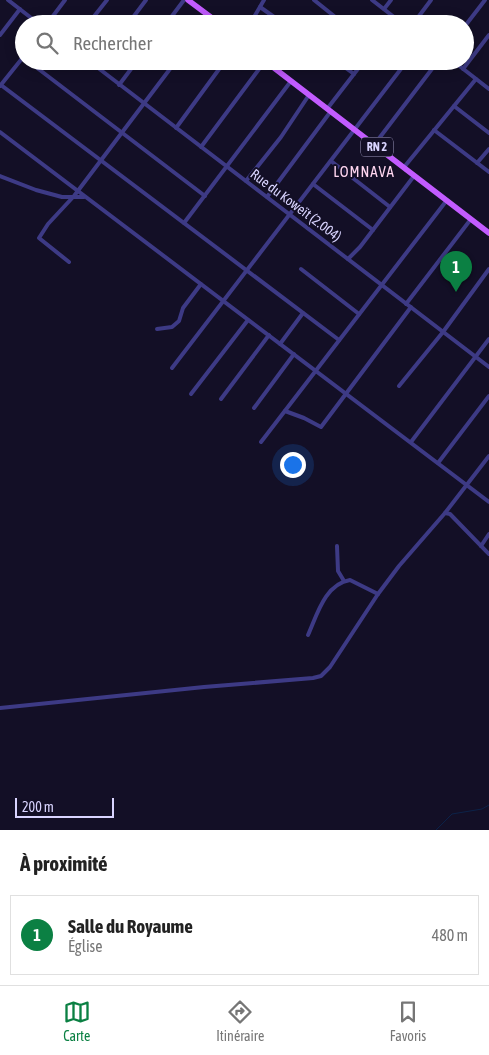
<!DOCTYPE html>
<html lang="fr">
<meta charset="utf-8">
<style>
:root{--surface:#fff;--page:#f6f6f6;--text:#222;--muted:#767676;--line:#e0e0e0;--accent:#0b8043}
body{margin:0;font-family:"Asap Condensed",sans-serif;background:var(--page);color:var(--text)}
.scale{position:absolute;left:15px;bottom:12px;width:99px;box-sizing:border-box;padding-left:5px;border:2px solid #d9d4ff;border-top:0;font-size:14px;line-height:18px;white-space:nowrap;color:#d9d4ff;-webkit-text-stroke:4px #130f26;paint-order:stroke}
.you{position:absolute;left:292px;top:464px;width:18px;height:18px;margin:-12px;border:4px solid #fff;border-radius:50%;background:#1a73e8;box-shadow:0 0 0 8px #1a73e833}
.badge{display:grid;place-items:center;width:32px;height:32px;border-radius:50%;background:var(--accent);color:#fff;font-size:16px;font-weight:700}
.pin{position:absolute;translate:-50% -41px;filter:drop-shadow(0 1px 2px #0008)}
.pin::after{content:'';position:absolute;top:26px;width:18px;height:15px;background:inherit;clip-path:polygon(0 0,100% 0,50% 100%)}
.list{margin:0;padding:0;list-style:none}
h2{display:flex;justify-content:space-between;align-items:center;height:65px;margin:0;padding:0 20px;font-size:21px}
h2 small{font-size:16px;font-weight:400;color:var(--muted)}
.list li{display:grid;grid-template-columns:32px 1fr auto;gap:15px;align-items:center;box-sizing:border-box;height:80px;margin:0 10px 10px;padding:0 10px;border:1px solid var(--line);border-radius:0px}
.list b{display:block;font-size:19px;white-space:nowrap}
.list p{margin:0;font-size:16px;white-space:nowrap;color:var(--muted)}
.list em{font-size:16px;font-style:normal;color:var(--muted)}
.icon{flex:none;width:28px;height:28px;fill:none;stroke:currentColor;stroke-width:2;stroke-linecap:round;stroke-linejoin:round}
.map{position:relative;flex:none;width:489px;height:830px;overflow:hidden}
.search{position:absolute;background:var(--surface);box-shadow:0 2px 12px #0003;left:15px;right:15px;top:15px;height:55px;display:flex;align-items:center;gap:12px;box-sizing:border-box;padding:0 18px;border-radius:28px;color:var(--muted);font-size:19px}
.sheet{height:155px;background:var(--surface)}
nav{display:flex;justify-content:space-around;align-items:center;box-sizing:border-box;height:70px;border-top:1px solid var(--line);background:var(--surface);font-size:14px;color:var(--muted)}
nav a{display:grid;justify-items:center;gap:2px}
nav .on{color:var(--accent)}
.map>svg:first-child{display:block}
</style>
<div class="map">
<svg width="489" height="830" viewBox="0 0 489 830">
<rect width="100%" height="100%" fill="#130f26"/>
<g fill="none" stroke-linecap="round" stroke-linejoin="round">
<polyline stroke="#0c2248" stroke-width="1" points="436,830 452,814 482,809 489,805"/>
<g stroke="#3d3a85" stroke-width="4">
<polyline points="8,0 39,24"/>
<polyline points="314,0 344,24"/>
<polyline points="372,0 403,24"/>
<polyline points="260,7 284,24"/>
<polyline points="384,9 391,0"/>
<polyline points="47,24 65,0"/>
<polyline points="88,24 107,0"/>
<polyline points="128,24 146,0"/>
<polyline points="166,24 184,0"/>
<polyline points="204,24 210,16"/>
<polyline points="250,24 264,0"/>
<polyline points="413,24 431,0"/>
<polyline points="465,26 485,0"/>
<polyline points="0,35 20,9"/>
<polyline points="28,61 205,196"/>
<polyline points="89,61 489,367"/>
<polyline points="336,61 354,74"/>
<polyline points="453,61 489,89"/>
<polyline points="463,69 489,35"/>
<polyline points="1,85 339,340"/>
<polyline points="119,85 137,61"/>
<polyline points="0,86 24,56"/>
<polyline points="454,106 489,133"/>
<polyline points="327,109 364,61"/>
<polyline points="176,128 225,61"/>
<polyline points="434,130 489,172"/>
<polyline points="0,132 489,502"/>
<polyline points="374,145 438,61"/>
<polyline points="201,147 265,61"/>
<polyline points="331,161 390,207"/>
<polyline points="477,163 489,149"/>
<polyline points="406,170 405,166 476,79"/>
<polyline points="0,176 36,190 62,197 84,197"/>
<polyline points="246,181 281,137 309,95"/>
<polyline points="313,184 373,230"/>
<polyline points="267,197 331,111"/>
<polyline points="184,223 291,81"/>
<polyline points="348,259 360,247 414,176"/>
<polyline points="69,262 39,238 48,224 74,196 176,61"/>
<polyline points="301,269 359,314"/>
<polyline points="406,304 471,219"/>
<polyline points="157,329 172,327 179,321 183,308 201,284"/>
<polyline points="280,344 303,313"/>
<polyline points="172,368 407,61"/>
<polyline points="399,386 443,332 489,269"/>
<polyline points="191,394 248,320"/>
<polyline points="221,399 269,335"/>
<polyline points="254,408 294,354"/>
<polyline points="285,411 304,418 321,427 411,307"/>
<polyline points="261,442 447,200"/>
<polyline points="411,442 489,339"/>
<polyline points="438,463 489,396"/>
<polyline points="445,513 489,456"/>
<polyline points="337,546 338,571 344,581"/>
<polyline points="481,546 489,534"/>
<path d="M308,635c9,-20 17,-51 42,-55l28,14"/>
<polyline points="0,708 204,687 313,678 321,676 330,667 378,594 399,566 445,513 450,514 489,554"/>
</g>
<g stroke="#c25bff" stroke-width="5.5">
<polyline points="188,0 220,24"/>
<polyline points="265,61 489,233"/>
</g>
</g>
<g text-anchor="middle" stroke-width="4" stroke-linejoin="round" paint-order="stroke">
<rect fill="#130f26" stroke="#9e99be" stroke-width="1" x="361" y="137.5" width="32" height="19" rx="4"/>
<g font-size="12" font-weight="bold" fill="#d9d4ff">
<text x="377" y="151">RN 2</text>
</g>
<g font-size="14" fill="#d9d4ff" stroke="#130f26">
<text transform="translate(296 205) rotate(37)" y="5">Rue du Koweït (2.004)</text>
</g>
<g font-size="15" letter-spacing="1" fill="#ffd6f0" stroke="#130f26">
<text x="364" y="177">LOMNAVA</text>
</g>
</g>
</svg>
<div class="scale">200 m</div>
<div class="you"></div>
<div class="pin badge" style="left:456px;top:292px">1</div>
<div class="search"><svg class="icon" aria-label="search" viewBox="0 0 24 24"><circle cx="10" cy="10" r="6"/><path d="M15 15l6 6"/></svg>Rechercher</div>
</div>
<section class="sheet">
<h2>À proximité<small></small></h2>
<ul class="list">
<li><span class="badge">1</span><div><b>Salle du Royaume</b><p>Église</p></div><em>480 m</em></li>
</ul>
</section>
<nav>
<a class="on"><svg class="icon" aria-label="map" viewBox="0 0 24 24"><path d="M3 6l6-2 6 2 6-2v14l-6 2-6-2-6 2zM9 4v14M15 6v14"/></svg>Carte</a>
<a><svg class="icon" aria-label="directions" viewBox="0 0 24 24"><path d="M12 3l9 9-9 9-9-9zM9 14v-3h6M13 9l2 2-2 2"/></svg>Itinéraire</a>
<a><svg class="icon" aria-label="saved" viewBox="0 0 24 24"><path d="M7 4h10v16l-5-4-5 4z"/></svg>Favoris</a>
</nav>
